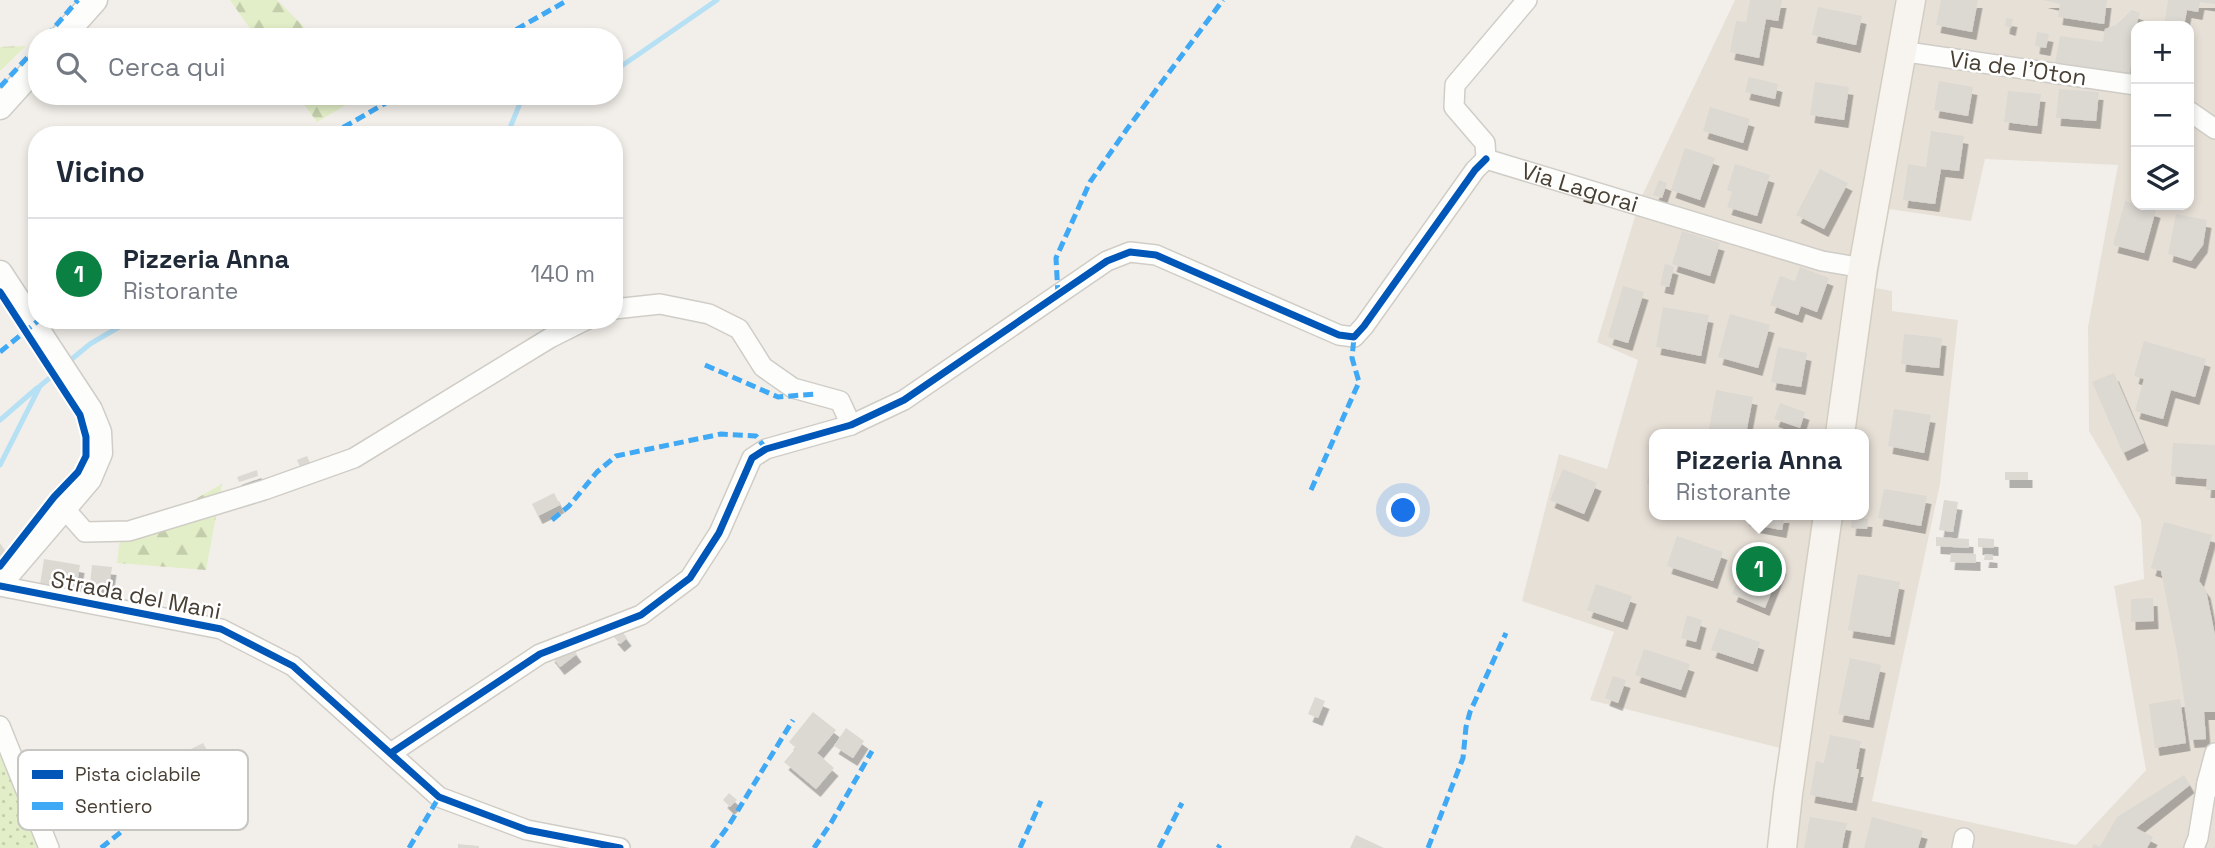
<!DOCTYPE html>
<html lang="it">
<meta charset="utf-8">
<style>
:root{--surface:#fff;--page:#f2f2f3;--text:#1f2937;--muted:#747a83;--line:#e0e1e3;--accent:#0b8043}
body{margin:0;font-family:"Space Grotesk",sans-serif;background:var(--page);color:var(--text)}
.controls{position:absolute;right:21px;top:21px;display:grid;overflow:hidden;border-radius:14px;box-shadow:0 4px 10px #0003}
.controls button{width:63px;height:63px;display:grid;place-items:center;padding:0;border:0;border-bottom:2px solid var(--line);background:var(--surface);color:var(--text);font:35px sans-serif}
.you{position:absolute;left:1404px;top:511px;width:24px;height:24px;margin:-18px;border:5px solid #fff;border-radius:50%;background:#1a73e8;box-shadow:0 0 0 10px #1a73e833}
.badge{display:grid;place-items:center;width:46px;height:46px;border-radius:50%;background:var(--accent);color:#fff;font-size:23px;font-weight:700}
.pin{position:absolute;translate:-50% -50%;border:4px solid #fff;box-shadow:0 2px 7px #0006}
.popup{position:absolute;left:1649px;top:429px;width:220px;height:91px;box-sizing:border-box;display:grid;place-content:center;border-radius:14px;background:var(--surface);filter:drop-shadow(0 2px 5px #0005);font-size:23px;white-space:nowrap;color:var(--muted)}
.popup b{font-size:26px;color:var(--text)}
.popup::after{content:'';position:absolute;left:50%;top:100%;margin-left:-14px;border:14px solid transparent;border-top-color:var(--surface)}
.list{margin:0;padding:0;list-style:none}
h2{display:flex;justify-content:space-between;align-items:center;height:91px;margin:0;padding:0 28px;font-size:30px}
h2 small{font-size:23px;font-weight:400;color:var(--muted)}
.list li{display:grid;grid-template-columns:46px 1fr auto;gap:21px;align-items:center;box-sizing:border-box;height:112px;padding:0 28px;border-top:2px solid var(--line)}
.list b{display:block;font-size:26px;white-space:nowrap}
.list p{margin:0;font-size:23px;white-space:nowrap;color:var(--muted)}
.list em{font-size:23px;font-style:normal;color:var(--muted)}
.icon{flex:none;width:38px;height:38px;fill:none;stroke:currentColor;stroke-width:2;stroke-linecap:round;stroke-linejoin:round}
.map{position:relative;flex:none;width:2215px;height:848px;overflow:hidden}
.search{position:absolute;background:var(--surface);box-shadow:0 4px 10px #0003;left:28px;top:28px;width:595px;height:77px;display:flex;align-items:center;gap:18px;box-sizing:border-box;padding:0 24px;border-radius:28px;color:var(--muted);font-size:26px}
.panel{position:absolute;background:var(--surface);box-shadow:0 4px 10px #0003;left:28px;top:126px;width:595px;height:203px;border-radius:28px}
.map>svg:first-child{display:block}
</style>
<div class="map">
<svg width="2215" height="848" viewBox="0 0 2215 848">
<defs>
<pattern id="forest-firs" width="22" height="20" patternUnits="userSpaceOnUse" patternTransform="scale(1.75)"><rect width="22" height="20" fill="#e2eec7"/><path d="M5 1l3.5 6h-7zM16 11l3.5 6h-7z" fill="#c3cdac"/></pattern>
<pattern id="garden-dots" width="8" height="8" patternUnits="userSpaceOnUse" patternTransform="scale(1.75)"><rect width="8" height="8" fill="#e2eec7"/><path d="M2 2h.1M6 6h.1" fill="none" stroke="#c3cdac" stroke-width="1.8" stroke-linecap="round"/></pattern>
<filter id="shadow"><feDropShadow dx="4.5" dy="8" stdDeviation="0" flood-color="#0004"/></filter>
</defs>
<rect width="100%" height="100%" fill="#f2efea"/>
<path fill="#e7e0d7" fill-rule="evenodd" d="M1735,0h480v848h-448l13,-100 -190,-48 24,-68 -92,-31 37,-147 48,15 31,-109 -41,-18 43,-142zM2136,26h53v179h-53zM1985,159l133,6 -30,162 1,104 52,89 3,59 -30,7 32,184 -70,75 -204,-44 68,-317 18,-164 -66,-9v-20l-16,-3 13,-79 82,12zM1654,434h210v81h-210z"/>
<g fill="url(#forest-firs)">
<polygon points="230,0 277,0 314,37 256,37"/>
<polygon points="26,46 0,71 0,47"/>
<polygon points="298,96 361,96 317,122"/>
<polygon points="222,484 206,570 117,563 122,522 176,510"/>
</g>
<polygon fill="url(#garden-dots)" points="0,747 40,848 0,848"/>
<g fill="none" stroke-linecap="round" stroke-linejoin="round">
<g stroke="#b6e0f4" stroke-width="5">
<polyline points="614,63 623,65 717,0"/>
<polyline points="507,135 523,96"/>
<polyline points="67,363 90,344 131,320"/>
<polyline points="0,420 37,388"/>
<polyline points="0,465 40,386 57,372"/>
</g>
</g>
<g fill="#dcd8d2" filter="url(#shadow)">
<polygon points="1750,0 1782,0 1778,21 1766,19 1759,58 1730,52 1736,21 1746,22"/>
<polygon points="1941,0 1978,0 1972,32 1936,25"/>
<polygon points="2043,0 2107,0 2104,24 2058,17 2060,4"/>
<polygon points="2168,0 2215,0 2215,4 2200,2 2198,12 2187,10 2184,26 2164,26"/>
<polygon points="1818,7 1862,16 1856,45 1812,35"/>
<polygon points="2132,10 2140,13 2136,26 2130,73 2106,70 2106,74 2055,63 2060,36 2103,42 2105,29 2116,25"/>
<polygon points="2006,18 2013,19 2011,28 2005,26"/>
<polygon points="2037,32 2049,34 2046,48 2035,46"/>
<polygon points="1749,77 1778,84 1775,99 1745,92"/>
<polygon points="1939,81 1973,87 1968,116 1934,110"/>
<polygon points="1815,82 1849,87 1844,120 1810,115"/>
<polygon points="2059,89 2099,92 2096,121 2056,118"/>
<polygon points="2008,91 2041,94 2037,126 2004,122"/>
<polygon points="1710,107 1750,119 1743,143 1703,131"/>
<polygon points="1931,131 1964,136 1959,171 1941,169 1935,204 1903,200 1908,164 1926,167"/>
<polygon points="1685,148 1715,158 1700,200 1671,190"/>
<polygon points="1735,164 1770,175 1757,216 1727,207 1732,192 1727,190"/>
<polygon points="1820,169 1848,183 1824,229 1796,215"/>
<polygon points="1659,180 1667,183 1662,198 1653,195"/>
<polygon points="2125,201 2156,210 2144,253 2113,245"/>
<polygon points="2176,214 2207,220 2203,245 2191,261 2168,254"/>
<polygon points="1682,231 1720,243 1710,276 1672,264"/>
<polygon points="1665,264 1674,267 1669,287 1660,285"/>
<polygon points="1800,267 1829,278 1817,312 1801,306 1798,315 1770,305 1780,276 1795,281"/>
<polygon points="1623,286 1644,292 1628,343 1608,337"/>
<polygon points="1663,307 1709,315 1701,356 1656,347"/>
<polygon points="1730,314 1770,325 1758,368 1718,357"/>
<polygon points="1904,334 1942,338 1939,368 1901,364"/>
<polygon points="2144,341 2206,359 2195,397 2171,390 2163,419 2135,411 2144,379 2134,376"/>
<polygon points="1778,347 1807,353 1801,387 1771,382"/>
<polygon points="2114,373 2144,443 2123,453 2092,382"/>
<polygon points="1716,390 1753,397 1746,434 1708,434"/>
<polygon points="1780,403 1805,412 1800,428 1774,419"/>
<polygon points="1894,409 1931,415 1924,453 1888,446"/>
<polygon points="2173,443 2215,445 2215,490 2206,490 2207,479 2171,476"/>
<polygon points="307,456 311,465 301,469 297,460"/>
<polygon points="1563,469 1597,483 1584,514 1550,500"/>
<polygon points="257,470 258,476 239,482 237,477"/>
<polygon points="1649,472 1654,473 1654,485 1647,484"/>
<rect x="2005" y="472" width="23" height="8"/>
<polygon points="1884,489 1927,496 1921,526 1878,518"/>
<polygon points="554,493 560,505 538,516 532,504"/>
<polygon points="1944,500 1958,502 1953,532 1939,530"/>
<polygon points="1745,515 1785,515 1782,530 1755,525 1756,520 1745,518"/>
<polygon points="1852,518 1868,519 1867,529 1851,528"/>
<polygon points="2164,522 2212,535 2199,581 2206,590 2215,635 2215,712 2204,712 2206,739 2190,740 2177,651 2161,571 2151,568"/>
<polygon points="1677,536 1723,552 1713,581 1667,566"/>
<polygon points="1936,537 1969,539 1969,548 1936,546"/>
<polygon points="1978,538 1994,539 1994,548 1978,547"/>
<polygon points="0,543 8,555 0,562"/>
<polygon points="1750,552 1782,566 1765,608 1732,594"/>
<polygon points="1951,553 1976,554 1976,563 1950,562"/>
<polygon points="1985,554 1993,555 1993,560 1984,560"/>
<polygon points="44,559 80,565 75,596 39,591"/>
<polygon points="92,565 112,567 109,587 90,585"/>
<polygon points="1858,574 1900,582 1890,637 1848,630"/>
<polygon points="1596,584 1632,596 1623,622 1587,610"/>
<polygon points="2153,598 2154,621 2131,622 2131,599"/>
<polygon points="1687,615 1702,620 1696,642 1681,638"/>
<polygon points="1719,628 1760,642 1753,664 1711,650"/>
<polygon points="621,630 627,638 620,644 613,636"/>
<polygon points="571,646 577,654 560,667 550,654"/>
<polygon points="1644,649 1690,664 1681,690 1635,675"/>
<polygon points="1850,658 1881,665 1869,720 1838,714"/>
<polygon points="1613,676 1626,680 1618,703 1605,698"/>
<polygon points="1315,697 1325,701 1318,718 1308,714"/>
<polygon points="2180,699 2186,743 2155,748 2149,704"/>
<polygon points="813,712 836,730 817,753 834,768 816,789 784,762 796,748 789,742"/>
<polygon points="846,728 864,741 853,758 834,746"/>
<polygon points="1830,735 1861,741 1856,769 1859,769 1852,803 1810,795 1816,761 1824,763"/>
<polygon points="203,743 209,754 193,763 187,751"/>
<polygon points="2184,775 2190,785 2136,828 2153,837 2147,848 2092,848 2094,844 2100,847 2117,817"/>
<polygon points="729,793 737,800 730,807 723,800"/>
<polygon points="1810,817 1847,823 1842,848 1804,848"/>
<polygon points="1872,817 1923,831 1918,848 1864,848"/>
<polygon points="1356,835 1384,848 1350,848"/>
<polygon points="458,844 479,846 479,848 458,848"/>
</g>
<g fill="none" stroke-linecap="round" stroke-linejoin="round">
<g stroke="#d0cdc7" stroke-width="22">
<g id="minor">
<polyline points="1900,51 2136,85"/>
<polyline points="2189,111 2215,129"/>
<path id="s1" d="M1486,159l336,102 41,7"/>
<polyline points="1486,159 1485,143 1454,107 1455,85 1527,0"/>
<polyline points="614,309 660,304 709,314 739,329 763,367 793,388 840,401 851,425"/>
<polyline points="63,507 85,532 129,531 264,490 354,458 550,338 586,320"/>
<polyline points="0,586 221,629 293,666 439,797 527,830 620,848"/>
<polyline points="0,726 49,848"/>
<polyline points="391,753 540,654 641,615 690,578 719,533 752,458 766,449 851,425 904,400 1107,261 1130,252 1156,255 1339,335 1354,337 1364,326 1475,170 1486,159"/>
<polyline points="2207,783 2215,753"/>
<polyline points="1962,848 1964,838"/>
<polyline points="2194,848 2198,838 2207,783 2215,787"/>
</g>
</g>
<g stroke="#d0cdc7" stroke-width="27">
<g id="tertiary">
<polyline points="62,37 95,0"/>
<polyline points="0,107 37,66"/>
<polyline points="0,273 90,410 99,432 100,453 89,479 0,583"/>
</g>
</g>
<g stroke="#d3cec1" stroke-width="31">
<g id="secondary">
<polyline points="1840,434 1863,268 1911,0"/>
<polyline points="1782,848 1788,794 1828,515"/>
</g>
</g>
<use href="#minor" stroke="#fdfdfc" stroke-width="19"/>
<use href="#tertiary" stroke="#fdfdfc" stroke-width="24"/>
<use href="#secondary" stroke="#f7f4ef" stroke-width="28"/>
<g stroke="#3fa9f5" stroke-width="5" stroke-dasharray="10 5" stroke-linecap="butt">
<polyline points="46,37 78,0"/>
<polyline points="503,37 568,0"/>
<polyline points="0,87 37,47"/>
<polyline points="330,135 398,96"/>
<polyline points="1058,295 1056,258 1090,182 1127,129 1223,0"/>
<polyline points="0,352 39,320"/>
<polyline points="705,365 778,397 815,394"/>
<polyline points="1311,490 1359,382 1352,358 1354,337"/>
<polyline points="552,520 569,506 597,472 616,456 721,434 756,436 766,449"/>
<polyline points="101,848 126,828 143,805 179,772"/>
<polyline points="409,848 439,797"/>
<polyline points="712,848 729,825 793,720"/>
<polyline points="814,848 831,823 872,751"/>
<polyline points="1020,848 1041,801"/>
<polyline points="1159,848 1182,803"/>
<polyline points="1218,848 1220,845"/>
<polyline points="1428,848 1463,758 1466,727 1470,712 1506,633"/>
</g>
<g stroke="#fff" stroke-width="11">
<g id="cycleway">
<polyline points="0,292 80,415 86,437 86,456 78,472 54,497 0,566"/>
<polyline points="0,586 221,629 293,666 439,797 527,830 620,848"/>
<polyline points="391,753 540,654 641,615 690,578 719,533 752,458 766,449 851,425 904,400 1107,261 1130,252 1156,255 1339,335 1354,337 1364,326 1475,170 1486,159"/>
</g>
</g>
<use href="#cycleway" stroke="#0057b8" stroke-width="7"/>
</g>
<g text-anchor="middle" stroke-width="5" stroke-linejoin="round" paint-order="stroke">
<g font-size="23" fill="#494035" stroke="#fff">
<text transform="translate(2018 68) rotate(8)" y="8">Via de l'Oton</text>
<text dy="8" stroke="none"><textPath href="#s1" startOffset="98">Via Lagorai</textPath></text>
<text transform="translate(136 595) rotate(11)" y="8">Strada del Mani</text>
</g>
</g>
<rect x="18" y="750" width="230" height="80" rx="10" fill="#fff" stroke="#c8c6c2" stroke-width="2"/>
<rect x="32" y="770" width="31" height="9" fill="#0057b8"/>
<rect x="32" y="802" width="31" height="8" fill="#3fa9f5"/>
<g font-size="19" fill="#494035">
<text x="75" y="781">Pista ciclabile</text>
<text x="75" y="813">Sentiero</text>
</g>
</svg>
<div class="controls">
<button>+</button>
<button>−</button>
<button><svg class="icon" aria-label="layers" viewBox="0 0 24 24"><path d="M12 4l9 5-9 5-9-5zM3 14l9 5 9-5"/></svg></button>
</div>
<div class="you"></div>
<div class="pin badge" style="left:1759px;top:569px">1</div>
<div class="popup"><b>Pizzeria Anna</b>Ristorante</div>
<div class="search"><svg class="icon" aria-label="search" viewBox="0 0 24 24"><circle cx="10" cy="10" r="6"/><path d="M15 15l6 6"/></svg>Cerca qui</div>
<section class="panel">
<h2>Vicino<small></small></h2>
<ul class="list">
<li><span class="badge">1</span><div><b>Pizzeria Anna</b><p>Ristorante</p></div><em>140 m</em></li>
</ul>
</section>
</div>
